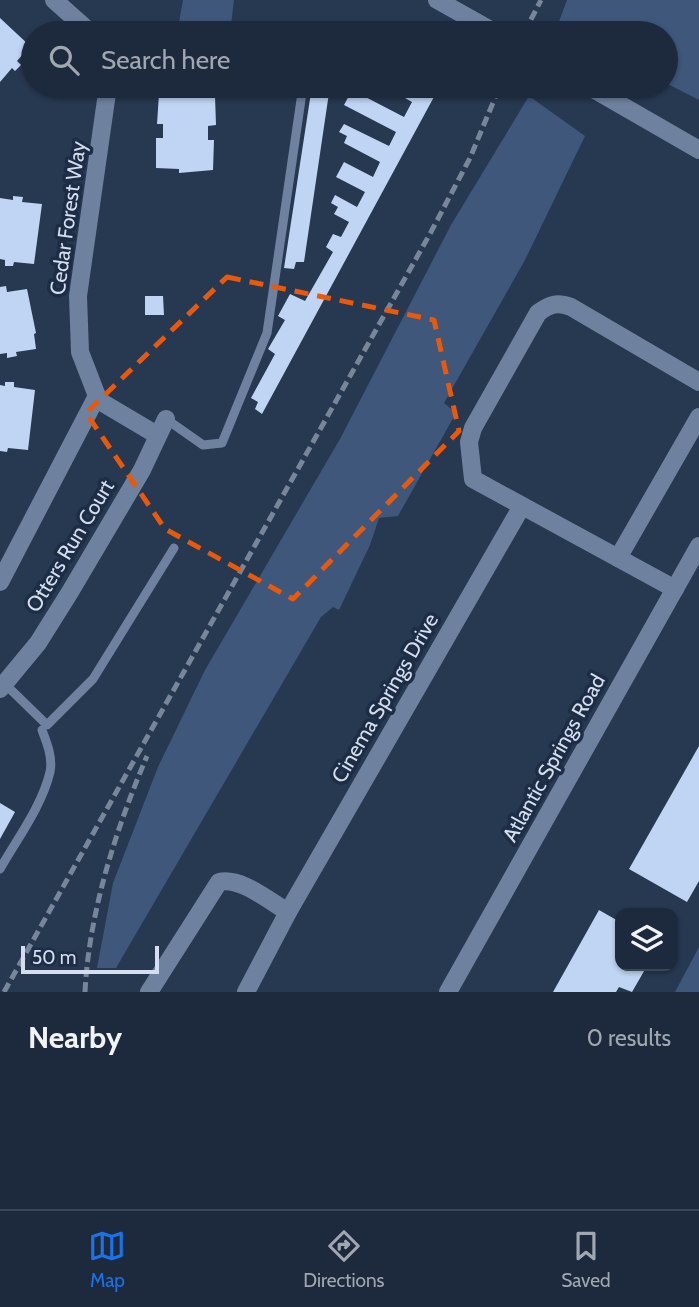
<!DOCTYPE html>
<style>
:root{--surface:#1d2a3d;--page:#253244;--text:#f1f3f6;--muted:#a0a7b0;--line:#3b4657;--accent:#1a73e8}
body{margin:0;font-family:Cabin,sans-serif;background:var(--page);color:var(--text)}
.controls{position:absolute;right:21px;bottom:21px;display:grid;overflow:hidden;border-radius:14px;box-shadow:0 2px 5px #0004}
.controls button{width:63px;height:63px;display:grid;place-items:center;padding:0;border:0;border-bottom:2px solid var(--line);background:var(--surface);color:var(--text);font:35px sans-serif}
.scale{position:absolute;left:21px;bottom:18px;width:138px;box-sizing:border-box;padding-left:7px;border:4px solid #d4deee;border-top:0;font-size:19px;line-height:24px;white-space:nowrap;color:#d4deee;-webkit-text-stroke:5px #1d2d46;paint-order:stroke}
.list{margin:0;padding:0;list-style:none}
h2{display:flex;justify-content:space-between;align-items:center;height:91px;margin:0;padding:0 28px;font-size:30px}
h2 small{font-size:23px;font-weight:400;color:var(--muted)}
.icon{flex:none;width:38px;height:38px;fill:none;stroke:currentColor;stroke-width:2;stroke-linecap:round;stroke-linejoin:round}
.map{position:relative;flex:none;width:699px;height:992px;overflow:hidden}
.search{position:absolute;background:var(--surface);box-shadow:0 2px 5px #0004;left:21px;right:21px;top:21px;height:77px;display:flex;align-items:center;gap:18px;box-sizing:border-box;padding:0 24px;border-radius:38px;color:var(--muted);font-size:26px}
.sheet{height:217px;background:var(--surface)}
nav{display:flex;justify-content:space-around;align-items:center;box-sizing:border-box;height:98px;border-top:2px solid var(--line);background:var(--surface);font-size:19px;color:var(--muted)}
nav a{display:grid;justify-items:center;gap:4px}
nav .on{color:var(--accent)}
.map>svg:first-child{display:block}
</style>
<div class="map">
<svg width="699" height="992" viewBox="0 0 699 992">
<rect width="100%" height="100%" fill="#273851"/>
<g fill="#3e577b">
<polygon points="183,0 234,0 230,33 177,33"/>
<polygon points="567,0 699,0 699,100 666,83 666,33 569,33 557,27"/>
<polygon points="529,96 585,136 525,260 444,403 456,413 398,516 379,518 370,545 339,610 333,607 321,617 116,968 97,968 113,883 158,767 205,670 340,439 451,225"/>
<polygon points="699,947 699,992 675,992"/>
</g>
<g fill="#c0d5f4">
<polygon points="0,18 30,46 17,61 21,65 15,71 12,68 0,82"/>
<polygon points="312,86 330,86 304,262 296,262 294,269 284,268"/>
<polygon points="384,86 419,86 435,95 262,414 255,409 258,402 251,398 275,354 268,349 285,320 278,316 290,294 305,301 333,252 326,247 333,234 341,237 349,222 334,214 338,207 331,203 335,195 357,207 365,192 336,177 344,162 373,177 380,162 344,143 347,136 339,132 344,124 389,146 396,132 344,105 352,90 404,117 412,102"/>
<polygon points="182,92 215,96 216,125 208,126 208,140 214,140 213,170 179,173 179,169 156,168 156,138 163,138 163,124 157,124 159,94 183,95"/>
<polygon points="13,196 23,197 22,202 42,204 34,264 14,262 13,266 5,266 5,260 0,259 0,198 13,200"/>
<polygon points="6,286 7,292 27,289 36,333 34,334 36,349 16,352 17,356 7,358 7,353 0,354 0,287"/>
<polygon points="145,296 163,296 164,315 145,315"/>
<polygon points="5,382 14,382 14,387 35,390 28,450 8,448 7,452 0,451 0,385 5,386"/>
<polygon points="699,746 699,881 687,902 629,869"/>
<polygon points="0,803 15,812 0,839"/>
<polygon points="599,910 620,922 620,966 647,966 632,992 619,987 616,992 553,992"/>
</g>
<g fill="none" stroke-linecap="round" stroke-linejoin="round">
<g stroke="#6e819e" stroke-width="9">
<polyline points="311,33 311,30"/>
<polyline points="166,419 203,445 222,443 267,333 303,86"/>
<polyline points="5,684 47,725 93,679 174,548"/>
<path d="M0,869c17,-30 42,-63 50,-97 3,-14 -3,-29 -8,-42"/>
</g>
<g stroke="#6e819e" stroke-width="18">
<polyline points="54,0 91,33"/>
<polyline points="97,396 103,403 157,435"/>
<polyline points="618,558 699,417"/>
<polyline points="0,582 97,396 80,352 78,296 108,86"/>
<path d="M675,589l-202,-110 -4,-37 4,-14 65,-115c12,-9 19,-11 33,-6l128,75"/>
<polyline points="0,689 38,643 70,592 142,470 166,419"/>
<path d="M149,992l70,-110c22,-5 50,19 69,30"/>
<polyline points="246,992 288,912 522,506"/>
<polyline points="448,992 699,546"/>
</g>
<g stroke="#6e819e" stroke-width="18">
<polyline points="437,0 496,33"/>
<polyline points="588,86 699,150"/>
</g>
<g stroke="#78869a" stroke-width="5" stroke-dasharray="10 5" stroke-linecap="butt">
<polyline points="524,33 541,0"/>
<polyline points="4,992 431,232 470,158 500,86"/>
<path d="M85,992c4,-80 31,-163 62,-236"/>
</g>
</g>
<path fill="none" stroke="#e8590c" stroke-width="5" stroke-dasharray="14 9" stroke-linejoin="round" d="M227,277l207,43 25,111 -166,168 -128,-70 -79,-116z"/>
<g text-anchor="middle" stroke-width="7" stroke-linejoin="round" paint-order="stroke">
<g font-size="21" fill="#d4deee" stroke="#1d2d46">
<text transform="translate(68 218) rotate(-82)" y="7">Cedar Forest Way</text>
<text transform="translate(70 546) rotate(-59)" y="7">Otters Run Court</text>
<text transform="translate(385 698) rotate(-60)" y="7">Cinema Springs Drive</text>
<text transform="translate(554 758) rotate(-61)" y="7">Atlantic Springs Road</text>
</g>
</g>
</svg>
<div class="controls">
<button><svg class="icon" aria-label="layers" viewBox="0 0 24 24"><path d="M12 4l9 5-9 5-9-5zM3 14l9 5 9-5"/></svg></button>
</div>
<div class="scale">50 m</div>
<div class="search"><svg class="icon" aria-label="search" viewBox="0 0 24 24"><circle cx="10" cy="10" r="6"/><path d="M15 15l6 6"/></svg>Search here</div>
</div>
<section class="sheet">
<h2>Nearby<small>0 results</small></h2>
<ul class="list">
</ul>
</section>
<nav>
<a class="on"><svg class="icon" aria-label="map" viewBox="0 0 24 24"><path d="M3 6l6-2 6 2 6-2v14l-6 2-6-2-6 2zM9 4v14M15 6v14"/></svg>Map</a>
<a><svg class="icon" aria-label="directions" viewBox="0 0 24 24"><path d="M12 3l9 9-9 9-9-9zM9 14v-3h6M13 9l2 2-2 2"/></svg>Directions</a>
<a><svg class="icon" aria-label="saved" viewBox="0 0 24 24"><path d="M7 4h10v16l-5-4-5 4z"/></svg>Saved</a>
</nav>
